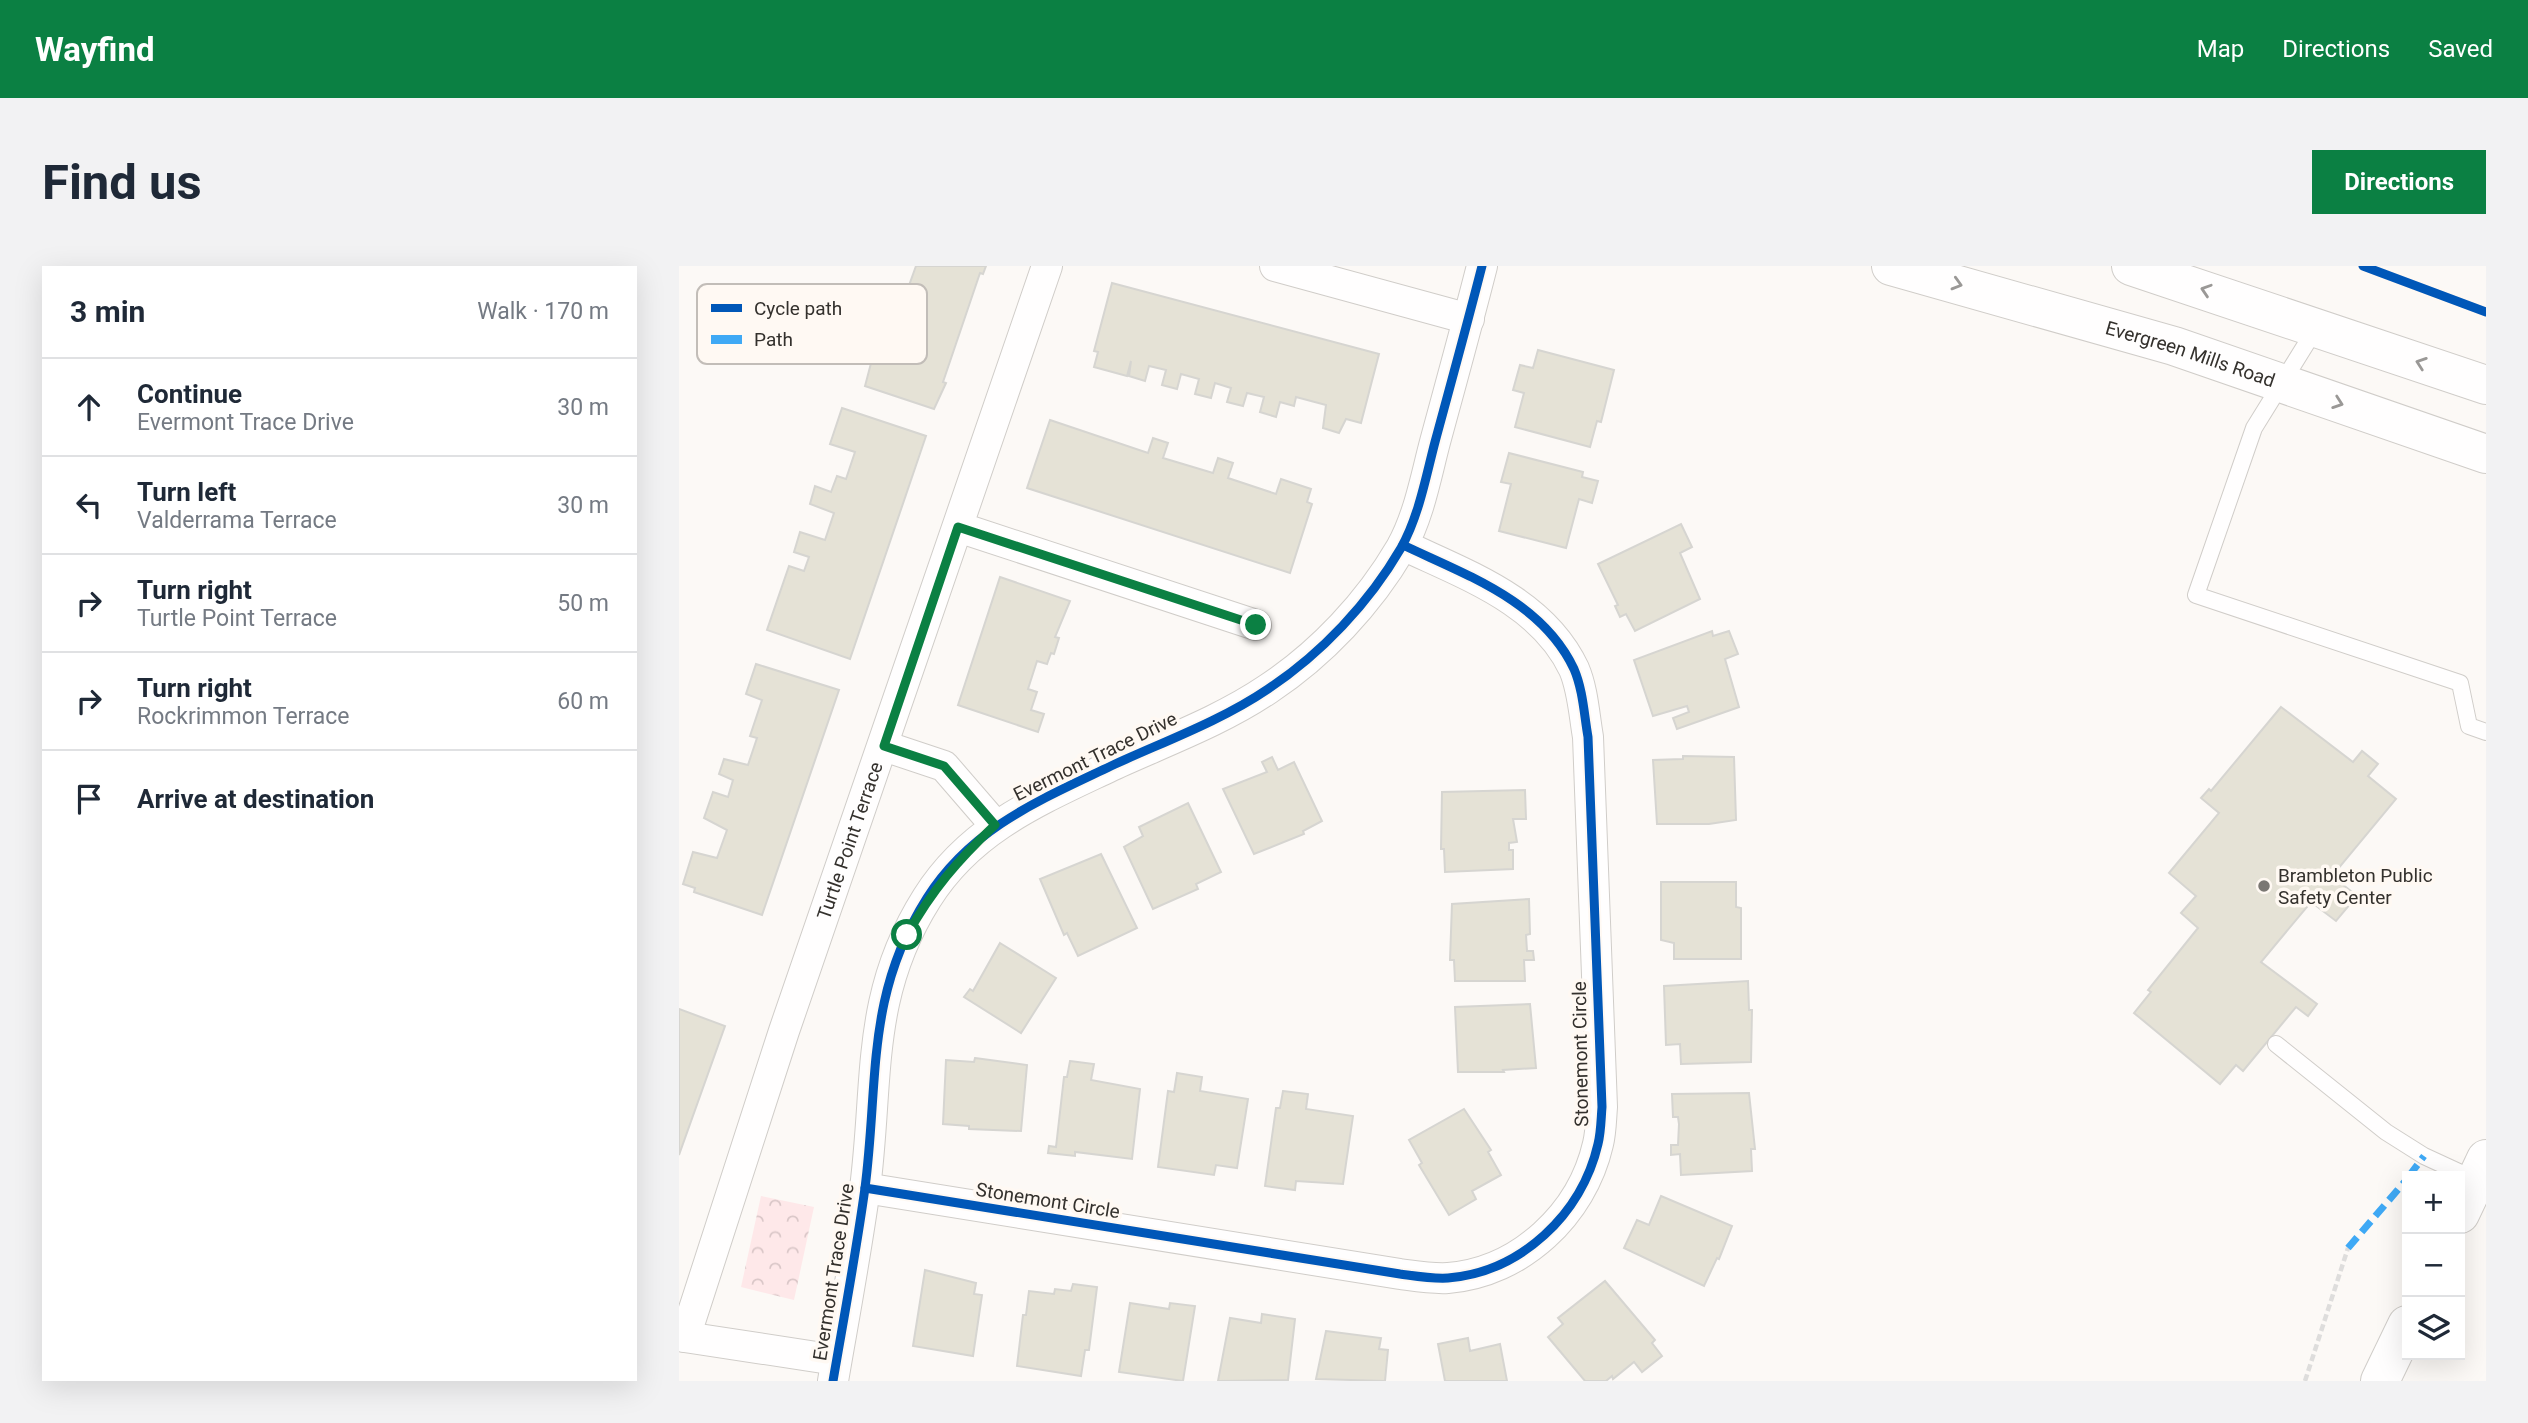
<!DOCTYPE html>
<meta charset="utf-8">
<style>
:root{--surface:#fff;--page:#f2f2f3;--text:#1f2937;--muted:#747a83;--line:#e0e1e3;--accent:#0b8043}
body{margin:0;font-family:Roboto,sans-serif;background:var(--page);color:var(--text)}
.controls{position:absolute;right:21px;bottom:21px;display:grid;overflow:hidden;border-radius:0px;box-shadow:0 7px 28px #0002}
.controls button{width:63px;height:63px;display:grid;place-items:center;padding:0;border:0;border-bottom:2px solid var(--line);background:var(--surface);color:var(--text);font:35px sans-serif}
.stop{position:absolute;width:21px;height:21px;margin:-16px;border:5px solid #0b8043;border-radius:50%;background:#fff}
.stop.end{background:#0b8043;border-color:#fff;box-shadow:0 2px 7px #0008}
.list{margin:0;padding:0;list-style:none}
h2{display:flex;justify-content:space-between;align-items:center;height:91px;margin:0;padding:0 28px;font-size:30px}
h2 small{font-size:23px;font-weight:400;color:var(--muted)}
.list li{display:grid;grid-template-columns:46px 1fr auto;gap:21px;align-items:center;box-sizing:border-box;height:98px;padding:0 28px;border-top:2px solid var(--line)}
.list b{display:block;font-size:26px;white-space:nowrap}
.list p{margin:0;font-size:23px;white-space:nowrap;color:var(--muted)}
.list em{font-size:23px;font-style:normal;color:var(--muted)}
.icon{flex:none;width:38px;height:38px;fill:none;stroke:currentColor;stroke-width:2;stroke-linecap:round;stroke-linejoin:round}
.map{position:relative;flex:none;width:1807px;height:1115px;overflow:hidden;border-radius:0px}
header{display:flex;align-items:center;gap:42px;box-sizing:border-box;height:98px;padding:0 35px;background:var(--accent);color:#fff}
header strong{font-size:33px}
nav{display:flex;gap:38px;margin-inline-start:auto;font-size:24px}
.intro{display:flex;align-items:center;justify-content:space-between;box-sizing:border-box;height:168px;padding:0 42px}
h1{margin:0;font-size:49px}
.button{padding:18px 32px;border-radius:0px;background:var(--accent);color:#fff;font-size:24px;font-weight:700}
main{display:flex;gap:42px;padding:0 42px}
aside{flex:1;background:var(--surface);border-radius:0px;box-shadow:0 7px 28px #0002}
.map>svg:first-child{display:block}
</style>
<header>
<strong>Wayfind</strong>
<nav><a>Map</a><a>Directions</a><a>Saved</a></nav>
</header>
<div class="intro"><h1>Find us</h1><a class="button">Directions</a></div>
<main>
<aside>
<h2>3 min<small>Walk · 170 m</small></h2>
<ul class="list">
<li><svg class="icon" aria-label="ahead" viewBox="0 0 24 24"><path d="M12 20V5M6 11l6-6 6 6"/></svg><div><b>Continue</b><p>Evermont Trace Drive</p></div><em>30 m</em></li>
<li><svg class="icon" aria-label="left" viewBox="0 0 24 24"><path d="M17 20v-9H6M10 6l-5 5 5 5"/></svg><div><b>Turn left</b><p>Valderrama Terrace</p></div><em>30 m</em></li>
<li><svg class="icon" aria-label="right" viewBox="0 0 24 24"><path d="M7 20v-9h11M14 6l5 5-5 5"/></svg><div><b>Turn right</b><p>Turtle Point Terrace</p></div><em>50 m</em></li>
<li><svg class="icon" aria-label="right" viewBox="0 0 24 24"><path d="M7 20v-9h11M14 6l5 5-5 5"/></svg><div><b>Turn right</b><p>Rockrimmon Terrace</p></div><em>60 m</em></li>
<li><svg class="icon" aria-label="arrive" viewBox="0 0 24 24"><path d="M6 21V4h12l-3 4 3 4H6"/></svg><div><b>Arrive at destination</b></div></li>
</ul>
</aside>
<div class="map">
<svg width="1807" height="1115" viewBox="0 0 1807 1115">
<defs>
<pattern id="park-crowns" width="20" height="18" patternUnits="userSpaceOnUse" patternTransform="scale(1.75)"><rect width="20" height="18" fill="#fee8e9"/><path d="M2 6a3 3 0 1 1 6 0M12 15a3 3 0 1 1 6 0" fill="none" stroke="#dac7c8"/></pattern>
</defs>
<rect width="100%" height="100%" fill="#fcf9f6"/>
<polygon fill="url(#park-crowns)" points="82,930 135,941 115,1034 62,1021"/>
<g fill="#e5e2d6" stroke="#d6d5d1" stroke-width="2">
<polygon points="237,0 307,0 304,8 301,7 264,116 267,117 255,143 186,120 196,82 207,86 216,59 209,56 220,23 228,25"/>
<polygon points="433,17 700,88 682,157 667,153 660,167 644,162 647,139 617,131 615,140 601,136 597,151 581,146 585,131 568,127 564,140 548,136 552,122 536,117 532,132 516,128 520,113 502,108 498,123 483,119 487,104 470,100 466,115 450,110 452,95 448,110 415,101 419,86 415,85"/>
<polygon points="859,84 935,104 922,156 918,155 911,181 836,161 845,127 834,124 841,99 854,102"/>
<polygon points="163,142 247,170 171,393 88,364 110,300 125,305 130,291 115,286 121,266 146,274 155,247 131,238 136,220 152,226 158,210 167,213 176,186 151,178"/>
<polygon points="371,154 469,187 474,172 489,177 484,192 534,207 539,192 554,197 549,212 597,228 602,213 632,223 628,236 633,238 611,307 348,222"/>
<polygon points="830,187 904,206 903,211 919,215 913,237 900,233 887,282 820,265 832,218 822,216"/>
<polygon points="1002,258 1013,281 1001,287 1021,333 956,365 947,348 941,351 936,340 939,339 919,298"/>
<polygon points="321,311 391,335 376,371 380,372 375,388 372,387 368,398 358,395 349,423 358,426 352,444 365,448 359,466 279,439"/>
<polygon points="1033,365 1034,370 1050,365 1059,388 1046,393 1060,441 998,463 994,452 1010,446 1008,440 974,450 955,394"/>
<polygon points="77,398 160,424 83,649 15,626 16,622 4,618 14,586 38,592 48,564 25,552 34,526 49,531 54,514 40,508 45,493 69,499 78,472 71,470 83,434 67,428"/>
<polygon points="1602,441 1674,496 1683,485 1699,498 1689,510 1717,533 1653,610 1678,630 1657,655 1632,636 1582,696 1638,738 1629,750 1617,741 1564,805 1557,799 1541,818 1455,747 1472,726 1469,724 1519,662 1502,647 1517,630 1490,607 1540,547 1522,532 1530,523 1532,525"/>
<polygon points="1004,490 1055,491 1057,554 1030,558 978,558 974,494 1004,493"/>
<polygon points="593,491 599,504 615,496 643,555 624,565 625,568 575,588 544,523 588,506 583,496"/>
<polygon points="846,524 847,553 834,553 838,576 830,577 830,584 834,584 834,603 766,606 765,583 762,583 763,526"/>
<polygon points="509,537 542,606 517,618 519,623 474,643 445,581 464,570 460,561"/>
<polygon points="422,588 458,662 399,690 388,667 385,669 361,613"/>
<polygon points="982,616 1057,616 1057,641 1062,642 1062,693 995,693 995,677 982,674"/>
<polygon points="850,633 851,668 847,669 848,685 854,685 855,694 845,694 846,715 776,715 775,694 771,694 773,638"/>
<polygon points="321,677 377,712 342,767 285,731 291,723 294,725"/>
<polygon points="1069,715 1070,744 1073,744 1072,796 1002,798 1001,778 987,779 985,720"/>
<polygon points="851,738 857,802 824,804 825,806 779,806 776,741"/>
<polygon points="0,743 46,760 0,889"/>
<polygon points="296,792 348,799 342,865 290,863 290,860 264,858 267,794 295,796"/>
<polygon points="391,795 415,798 412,814 461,823 453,893 396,886 396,890 369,887 370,880 377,881 385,811 388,811"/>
<polygon points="498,807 523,811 521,825 569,833 558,902 537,899 535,909 479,901 489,825 495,826"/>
<polygon points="604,825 629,828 627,843 674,850 664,918 617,915 616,924 586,920 597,842 601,842"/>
<polygon points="1070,827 1076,883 1072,883 1073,905 1002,909 1001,888 992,889 992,879 999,879 1000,858 999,851 994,851 993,828"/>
<polygon points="785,843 812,884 809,886 822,909 793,925 797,933 770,949 740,899 743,897 730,874"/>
<polygon points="982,930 1053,960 1040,993 1038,992 1025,1020 945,982 958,954 970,959"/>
<polygon points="246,1004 297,1017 295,1028 303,1029 294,1090 234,1080"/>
<polygon points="926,1015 976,1074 973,1077 983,1090 963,1106 955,1096 934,1113 933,1110 927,1115 906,1115 869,1071 884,1058 879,1052"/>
<polygon points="394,1018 418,1021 410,1084 406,1084 402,1110 338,1100 344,1049 347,1049 350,1025 375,1028 376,1023 392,1025"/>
<polygon points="451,1037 490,1043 491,1037 516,1040 504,1115 440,1106"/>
<polygon points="583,1048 616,1053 609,1114 539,1115 551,1052 582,1057"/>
<polygon points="647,1065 702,1072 700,1083 709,1084 706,1115 637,1113"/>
<polygon points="789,1072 791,1085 821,1078 828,1115 766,1115 759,1078"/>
</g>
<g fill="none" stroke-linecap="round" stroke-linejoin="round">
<g stroke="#d0cdc9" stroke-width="18">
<g id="lane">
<polyline points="1637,62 1575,162 1517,329 1781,417 1790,460 1807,466"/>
<polyline points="1597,778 1707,866 1745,890 1797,914"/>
</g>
</g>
<g stroke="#d0cdc9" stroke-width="32">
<g id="street">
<polyline points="596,0 790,53"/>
<polyline points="279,261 577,359"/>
<polyline points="205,480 265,500 316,559"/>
<path d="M186,922l535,86c15,2 32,5 48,4 73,-6 134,-64 150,-134 3,-12 3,-25 4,-37l-14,-370c-4,-23 -5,-47 -14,-68 -32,-68 -108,-94 -171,-124"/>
<polyline points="0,1070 157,1094"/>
<path id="s1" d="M6,1071l99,-306 263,-765"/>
<path d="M154,1115c11,-64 23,-128 32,-193 14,-108 0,-192 62,-290 44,-70 113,-98 184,-132 52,-24 110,-45 157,-77 53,-35 101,-86 133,-141 18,-32 25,-72 34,-106 16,-59 32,-117 47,-176"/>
</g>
</g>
<g stroke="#d0cdc9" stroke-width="40">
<g id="secondary">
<polyline points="1781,948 1807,893"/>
<polyline points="1701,1115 1728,1059"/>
</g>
</g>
<g stroke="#d0cdc9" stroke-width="40">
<g id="primary">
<path id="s2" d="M1212,0l283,80 312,108"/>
<polyline points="1452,0 1807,119"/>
</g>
</g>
<g stroke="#dedddc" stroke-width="4.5" stroke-dasharray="7 3.5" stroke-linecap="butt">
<polyline points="1684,0 1807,46"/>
<polyline points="1626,1115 1669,982"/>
</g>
<use href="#lane" stroke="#fffefe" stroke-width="16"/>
<use href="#street" stroke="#fffefe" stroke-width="30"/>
<use href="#secondary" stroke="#fffefe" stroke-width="38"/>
<use href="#primary" stroke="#fffefe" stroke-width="38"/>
<g stroke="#3fa9f5" stroke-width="7" stroke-dasharray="14 7" stroke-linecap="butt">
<polyline points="1730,910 1745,890"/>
<polyline points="1669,982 1728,913"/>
</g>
<g stroke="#fff9f3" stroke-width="13">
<g id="cycleway">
<polyline points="1684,0 1807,46"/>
<path d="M186,922l535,86c15,2 32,5 48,4 73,-6 134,-64 150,-134 3,-12 3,-25 4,-37l-14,-370c-4,-23 -5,-47 -14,-68 -32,-68 -108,-94 -171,-124"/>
<path d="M154,1115c11,-64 23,-128 32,-193 14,-108 0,-192 62,-290 44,-70 113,-98 184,-132 52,-24 110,-45 157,-77 53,-35 101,-86 133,-141 18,-32 25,-72 34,-106 16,-59 32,-117 47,-176"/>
</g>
</g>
<use href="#cycleway" stroke="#0057b8" stroke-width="9"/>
</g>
<defs><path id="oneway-chevron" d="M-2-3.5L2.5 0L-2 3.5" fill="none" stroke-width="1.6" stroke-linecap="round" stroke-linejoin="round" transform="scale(1.75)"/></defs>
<g stroke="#9a9896">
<use href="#oneway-chevron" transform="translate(1278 18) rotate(16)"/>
<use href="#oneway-chevron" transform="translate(1527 24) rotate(-162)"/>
<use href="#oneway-chevron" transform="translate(1742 97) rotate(-161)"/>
<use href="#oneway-chevron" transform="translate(1659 137) rotate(19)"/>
</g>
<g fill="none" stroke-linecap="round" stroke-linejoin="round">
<path stroke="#0b8043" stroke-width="9" d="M228,669c25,-45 51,-75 88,-110l-51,-59 -60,-20 74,-219 298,98"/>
</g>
<circle fill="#7a7773" stroke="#fff9f3" stroke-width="2.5" cx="1585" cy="620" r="7"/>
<g text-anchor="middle" stroke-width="7" stroke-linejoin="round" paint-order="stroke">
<g font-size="19" fill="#34312d" stroke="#fff9f3">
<text dy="7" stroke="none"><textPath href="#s2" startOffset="312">Evergreen Mills Road</textPath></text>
<text transform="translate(416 490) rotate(-26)" y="7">Evermont Trace Drive</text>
<text dy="7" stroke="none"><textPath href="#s1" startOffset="523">Turtle Point Terrace</textPath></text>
<text transform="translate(901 788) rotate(-91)" y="7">Stonemont Circle</text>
<text transform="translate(369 934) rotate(9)" y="7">Stonemont Circle</text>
<text transform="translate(154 1006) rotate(-81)" y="7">Evermont Trace Drive</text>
</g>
<g font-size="19" fill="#34312d" stroke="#fff9f3" text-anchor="start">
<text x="1599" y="616">Brambleton Public<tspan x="1599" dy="22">Safety Center</tspan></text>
</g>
</g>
<rect x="18" y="18" width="230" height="80" rx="10" fill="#fff9f3" stroke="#c2bdb8" stroke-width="2"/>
<rect x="32" y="38" width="31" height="8" fill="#0057b8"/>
<rect x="32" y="69" width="31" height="9" fill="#3fa9f5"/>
<g font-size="19" fill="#34312d">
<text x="75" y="49">Cycle path</text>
<text x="75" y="80">Path</text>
</g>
</svg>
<div class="controls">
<button>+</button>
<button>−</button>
<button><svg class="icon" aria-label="layers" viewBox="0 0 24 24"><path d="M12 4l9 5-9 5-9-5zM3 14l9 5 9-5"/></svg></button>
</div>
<div class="stop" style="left:228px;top:669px"></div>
<div class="stop end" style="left:577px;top:359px"></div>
</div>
</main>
